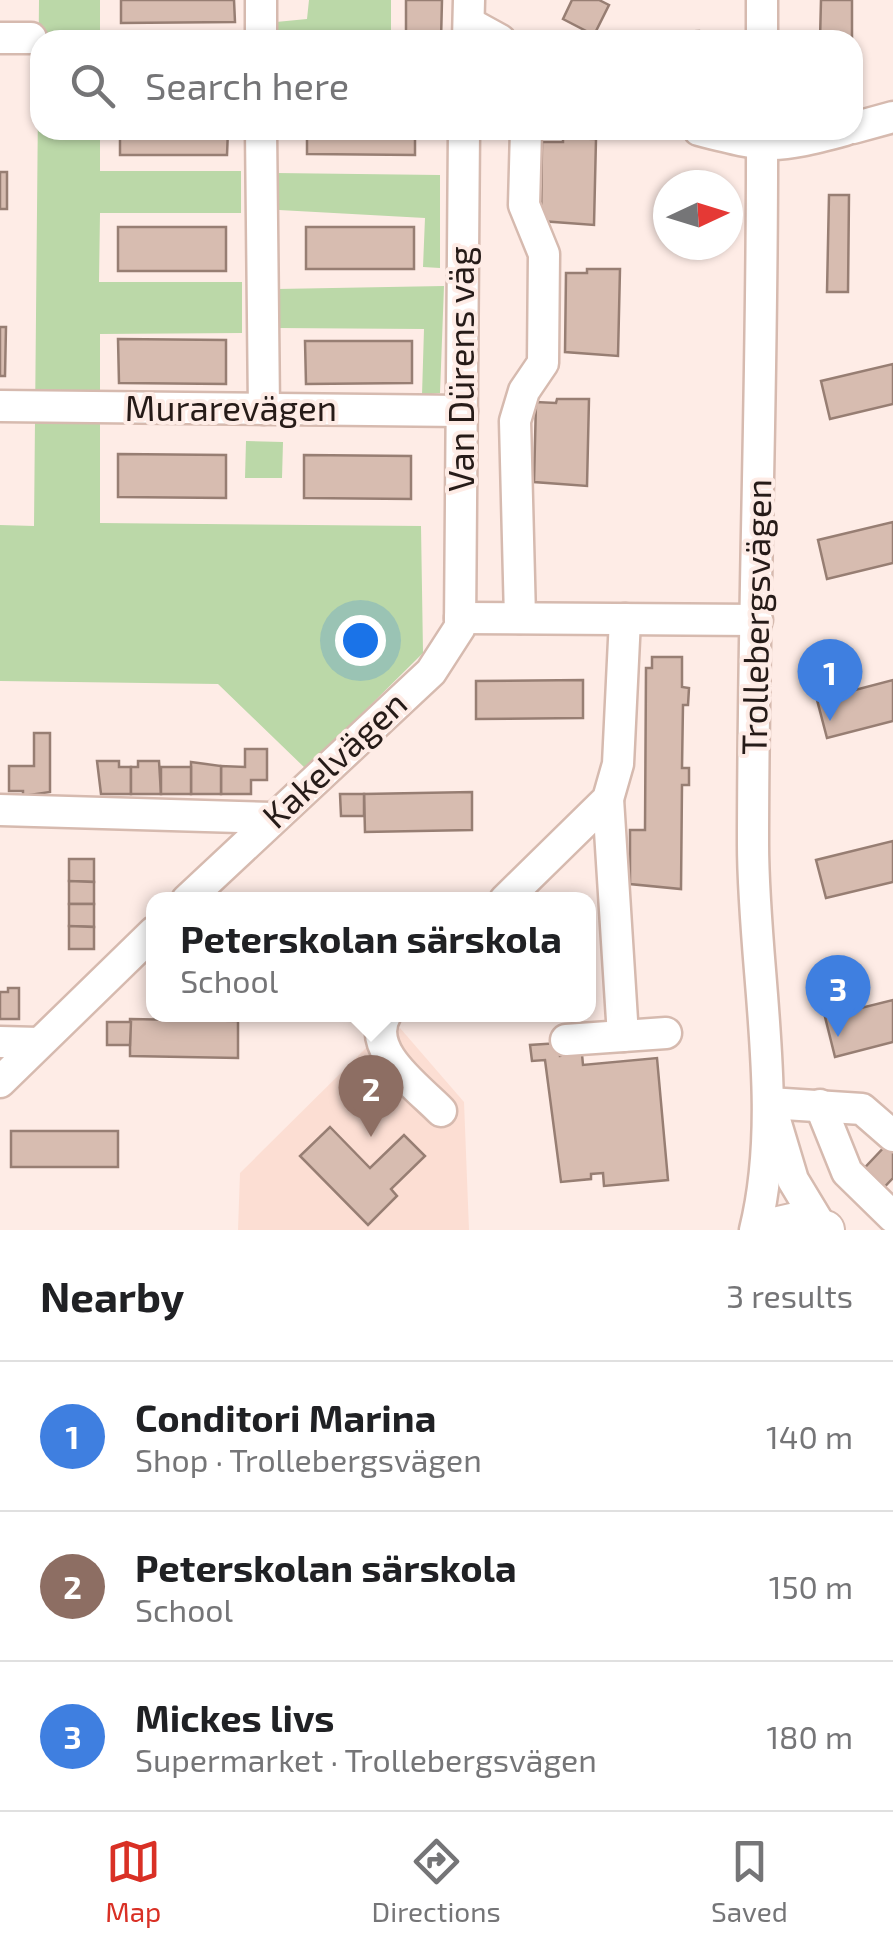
<!DOCTYPE html>
<meta charset="utf-8">
<style>
:root{--surface:#fff;--page:#f6f6f6;--text:#202124;--muted:#757577;--line:#e0e0e0;--accent:#d93025}
body{margin:0;font-family:"Exo 2",sans-serif;background:var(--page);color:var(--text)}
.compass{position:absolute;left:653px;top:170px;width:90px;height:90px;border-radius:50%;background:var(--surface);box-shadow:0 2px 8px #0004;rotate:86deg}
.you{position:absolute;left:360px;top:640px;width:35px;height:35px;margin:-25px;border:8px solid #fff;border-radius:50%;background:#1a73e8;box-shadow:0 0 0 15px #1a73e833}
.badge{display:grid;place-items:center;width:65px;height:65px;border-radius:50%;background:var(--accent);color:#fff;font-size:32px;font-weight:700}
.pin{position:absolute;translate:-50% -82px;filter:drop-shadow(0 2px 5px #0008)}
.pin::after{content:'';position:absolute;top:52px;width:35px;height:30px;background:inherit;clip-path:polygon(0 0,100% 0,50% 100%)}
.popup{position:absolute;left:146px;top:892px;width:450px;height:130px;box-sizing:border-box;display:grid;place-content:center;border-radius:20px;background:var(--surface);filter:drop-shadow(0 2px 8px #0005);font-size:32px;white-space:nowrap;color:var(--muted)}
.popup b{font-size:38px;color:var(--text)}
.popup::after{content:'';position:absolute;left:50%;top:100%;margin-left:-20px;border:20px solid transparent;border-top-color:var(--surface)}
.list{margin:0;padding:0;list-style:none}
h2{display:flex;justify-content:space-between;align-items:center;height:130px;margin:0;padding:0 40px;font-size:42px}
h2 small{font-size:32px;font-weight:400;color:var(--muted)}
.list li{display:grid;grid-template-columns:65px 1fr auto;gap:30px;align-items:center;box-sizing:border-box;height:150px;padding:0 40px;border-top:2px solid var(--line)}
.list b{display:block;font-size:38px;white-space:nowrap}
.list p{margin:0;font-size:32px;white-space:nowrap;color:var(--muted)}
.list em{font-size:32px;font-style:normal;color:var(--muted)}
.icon{flex:none;width:55px;height:55px;fill:none;stroke:currentColor;stroke-width:2;stroke-linecap:round;stroke-linejoin:round}
.map{position:relative;flex:none;width:893px;height:1230px;overflow:hidden}
.search{position:absolute;background:var(--surface);box-shadow:0 2px 8px #0004;left:30px;right:30px;top:30px;height:110px;display:flex;align-items:center;gap:25px;box-sizing:border-box;padding:0 35px;border-radius:30px;color:var(--muted);font-size:38px}
.sheet{height:580px;background:var(--surface)}
nav{display:flex;justify-content:space-around;align-items:center;box-sizing:border-box;height:140px;border-top:2px solid var(--line);background:var(--surface);font-size:28px;color:var(--muted)}
nav a{display:grid;justify-items:center;gap:5px}
nav .on{color:var(--accent)}
.map>svg:first-child{display:block}
</style>
<div class="map">
<svg width="893" height="1230" viewBox="0 0 893 1230">
<rect width="100%" height="100%" fill="#feece6"/>
<polygon fill="#fcded3" points="400,1028 464,1102 469,1230 238,1230 240,1173 366,1048"/>
<g fill="#bbd8a8">
<polygon points="39,0 100,0 100,40 40,40 40,130 100,130 100,171 241,171 241,213 100,213 99,282 242,282 242,333 100,334 100,523 421,526 423,653 306,769 218,684 0,681 0,525 34,526"/>
<polygon points="309,0 391,0 391,40 276,40 276,22 307,19"/>
<polygon points="276,173 440,175 440,268 423,267 425,218 279,210"/>
<polygon points="444,286 440,393 422,395 424,329 277,328 277,289"/>
<polygon points="246,441 283,442 282,478 245,478"/>
</g>
<g fill="#d7bcb0" stroke="#977e73" stroke-width="2.5">
<polygon points="121,0 234,0 235,22 121,23"/>
<polygon points="406,0 442,0 441,40 406,40"/>
<polygon points="572,0 599,0 609,5 594,35 563,19"/>
<polygon points="821,0 852,0 852,40 820,40"/>
<polygon points="699,31 700,40 652,40 652,33"/>
<polygon points="120,130 228,130 227,155 120,155"/>
<polygon points="307,130 415,130 415,155 307,154"/>
<polygon points="563,138 596,139 594,225 541,221 542,142 563,142"/>
<rect x="0" y="172" width="7" height="37"/>
<polygon points="829,195 849,195 848,292 827,292"/>
<rect x="118" y="227" width="108" height="44"/>
<rect x="306" y="227" width="108" height="42"/>
<polygon points="587,269 620,269 618,356 565,352 566,273 587,273"/>
<polygon points="0,327 6,327 5,376 0,376"/>
<polygon points="118,339 226,340 226,384 119,383"/>
<polygon points="305,341 412,341 412,383 306,384"/>
<polygon points="893,364 893,404 830,419 821,381"/>
<polygon points="557,399 589,399 587,486 534,482 536,402 556,403"/>
<polygon points="118,454 226,455 226,498 118,497"/>
<polygon points="304,455 411,456 411,499 304,498"/>
<polygon points="893,522 893,563 827,579 818,540"/>
<polygon points="652,657 682,657 682,687 689,688 688,705 683,705 682,768 689,768 689,785 682,785 681,889 630,884 630,830 645,830 646,668 652,668"/>
<polygon points="583,680 583,718 476,719 476,681"/>
<polygon points="893,680 893,721 827,738 817,700"/>
<polygon points="34,733 50,733 50,792 23,796 23,791 9,791 9,766 34,766"/>
<polygon points="245,749 267,749 267,780 251,780 251,794 221,794 221,766 245,767"/>
<polygon points="97,761 119,761 119,767 131,767 131,794 101,794"/>
<polygon points="138,761 159,761 161,794 131,794 131,767 138,767"/>
<polygon points="191,762 221,766 221,794 191,794"/>
<rect x="161" y="767" width="30" height="27"/>
<polygon points="472,792 472,830 365,832 364,794"/>
<polygon points="340,794 364,794 364,816 341,816"/>
<polygon points="893,841 893,882 826,898 816,860"/>
<polygon points="69,859 94,859 94,882 69,881"/>
<polygon points="69,881 94,882 94,904 69,904"/>
<polygon points="69,904 94,904 94,927 69,926"/>
<polygon points="69,926 94,927 94,949 69,949"/>
<polygon points="8,988 19,988 19,1019 0,1019 0,992 8,992"/>
<polygon points="893,1000 893,1042 835,1057 825,1017"/>
<polygon points="130,1019 238,1021 238,1058 130,1056"/>
<polygon points="107,1022 131,1022 130,1045 107,1045"/>
<polygon points="559,1043 560,1056 582,1054 583,1065 657,1058 668,1180 604,1186 603,1173 591,1174 591,1179 561,1182 545,1060 532,1061 530,1045"/>
<polygon points="330,1127 370,1168 404,1135 425,1156 391,1189 397,1196 368,1225 300,1156"/>
<rect x="11" y="1131" width="107" height="36"/>
<polygon points="889,1142 893,1146 893,1178 875,1197 855,1178"/>
</g>
<g fill="none" stroke-linecap="round" stroke-linejoin="round">
<g stroke="#d6baaf" stroke-width="35">
<g id="minor">
<polyline points="762,0 762,40"/>
<polyline points="469,23 500,40"/>
<polyline points="0,38 31,38"/>
<polyline points="261,40 261,0"/>
<polyline points="468,40 469,0"/>
<polyline points="853,128 893,117"/>
<polyline points="261,130 264,409"/>
<path d="M699,130c70,18 75,19 146,0"/>
<polyline points="0,406 462,411"/>
<polyline points="460,618 757,620"/>
<polyline points="520,618 515,421 524,391 543,363 544,254 524,205 526,130"/>
<polyline points="608,799 623,1036"/>
<polyline points="0,810 272,818"/>
<polyline points="187,900 431,672 460,627 464,130"/>
<polyline points="505,900 608,799 618,764 625,619"/>
<path d="M386,1014c-22,36 33,74 55,97"/>
<polyline points="566,1040 666,1033"/>
<polyline points="0,1042 39,1043"/>
<polyline points="0,1082 154,932"/>
<polyline points="769,1103 862,1109 893,1136"/>
<polyline points="820,1105 847,1172 893,1217"/>
<polyline points="775,1120 793,1180 822,1228"/>
<path d="M755,1230c30,-121 -2,-261 -2,-386 0,-238 10,-476 9,-714"/>
</g>
</g>
<g stroke="#d6baaf" stroke-width="42">
<polyline id="major" points="761,1230 796,1222 825,1230"/>
</g>
<use href="#minor" stroke="#fff" stroke-width="30"/>
<use href="#major" stroke="#fff" stroke-width="38"/>
</g>
<g text-anchor="middle" stroke-width="8" stroke-linejoin="round" paint-order="stroke">
<g font-size="35" fill="#261b18" stroke="#feece6">
<text transform="translate(462 369) rotate(-90)" y="12">Van Dürens väg</text>
<text x="231" y="421">Murarevägen</text>
<text transform="translate(757 617) rotate(-89)" y="12">Trollebergsvägen</text>
<text transform="translate(335 760) rotate(-43)" y="12">Kakelvägen</text>
</g>
</g>
</svg>
<svg class="compass" viewBox="-18 -18 36 36"><path d="M0-13l5 13h-10z" fill="#e53935"/><path d="M0 13l5-13h-10z" fill="#757577"/></svg>
<div class="you"></div>
<div class="pin badge" style="left:830px;top:721px;background:#3f7fe0">1</div>
<div class="pin badge" style="left:371px;top:1137px;background:#8d6e63">2</div>
<div class="popup"><b>Peterskolan särskola</b>School</div>
<div class="pin badge" style="left:838px;top:1037px;background:#3f7fe0">3</div>
<div class="search"><svg class="icon" aria-label="search" viewBox="0 0 24 24"><circle cx="10" cy="10" r="6"/><path d="M15 15l6 6"/></svg>Search here</div>
</div>
<section class="sheet">
<h2>Nearby<small>3 results</small></h2>
<ul class="list">
<li><span class="badge" style="background:#3f7fe0">1</span><div><b>Conditori Marina</b><p>Shop · Trollebergsvägen</p></div><em>140 m</em></li>
<li><span class="badge" style="background:#8d6e63">2</span><div><b>Peterskolan särskola</b><p>School</p></div><em>150 m</em></li>
<li><span class="badge" style="background:#3f7fe0">3</span><div><b>Mickes livs</b><p>Supermarket · Trollebergsvägen</p></div><em>180 m</em></li>
</ul>
</section>
<nav>
<a class="on"><svg class="icon" aria-label="map" viewBox="0 0 24 24"><path d="M3 6l6-2 6 2 6-2v14l-6 2-6-2-6 2zM9 4v14M15 6v14"/></svg>Map</a>
<a><svg class="icon" aria-label="directions" viewBox="0 0 24 24"><path d="M12 3l9 9-9 9-9-9zM9 14v-3h6M13 9l2 2-2 2"/></svg>Directions</a>
<a><svg class="icon" aria-label="saved" viewBox="0 0 24 24"><path d="M7 4h10v16l-5-4-5 4z"/></svg>Saved</a>
</nav>
